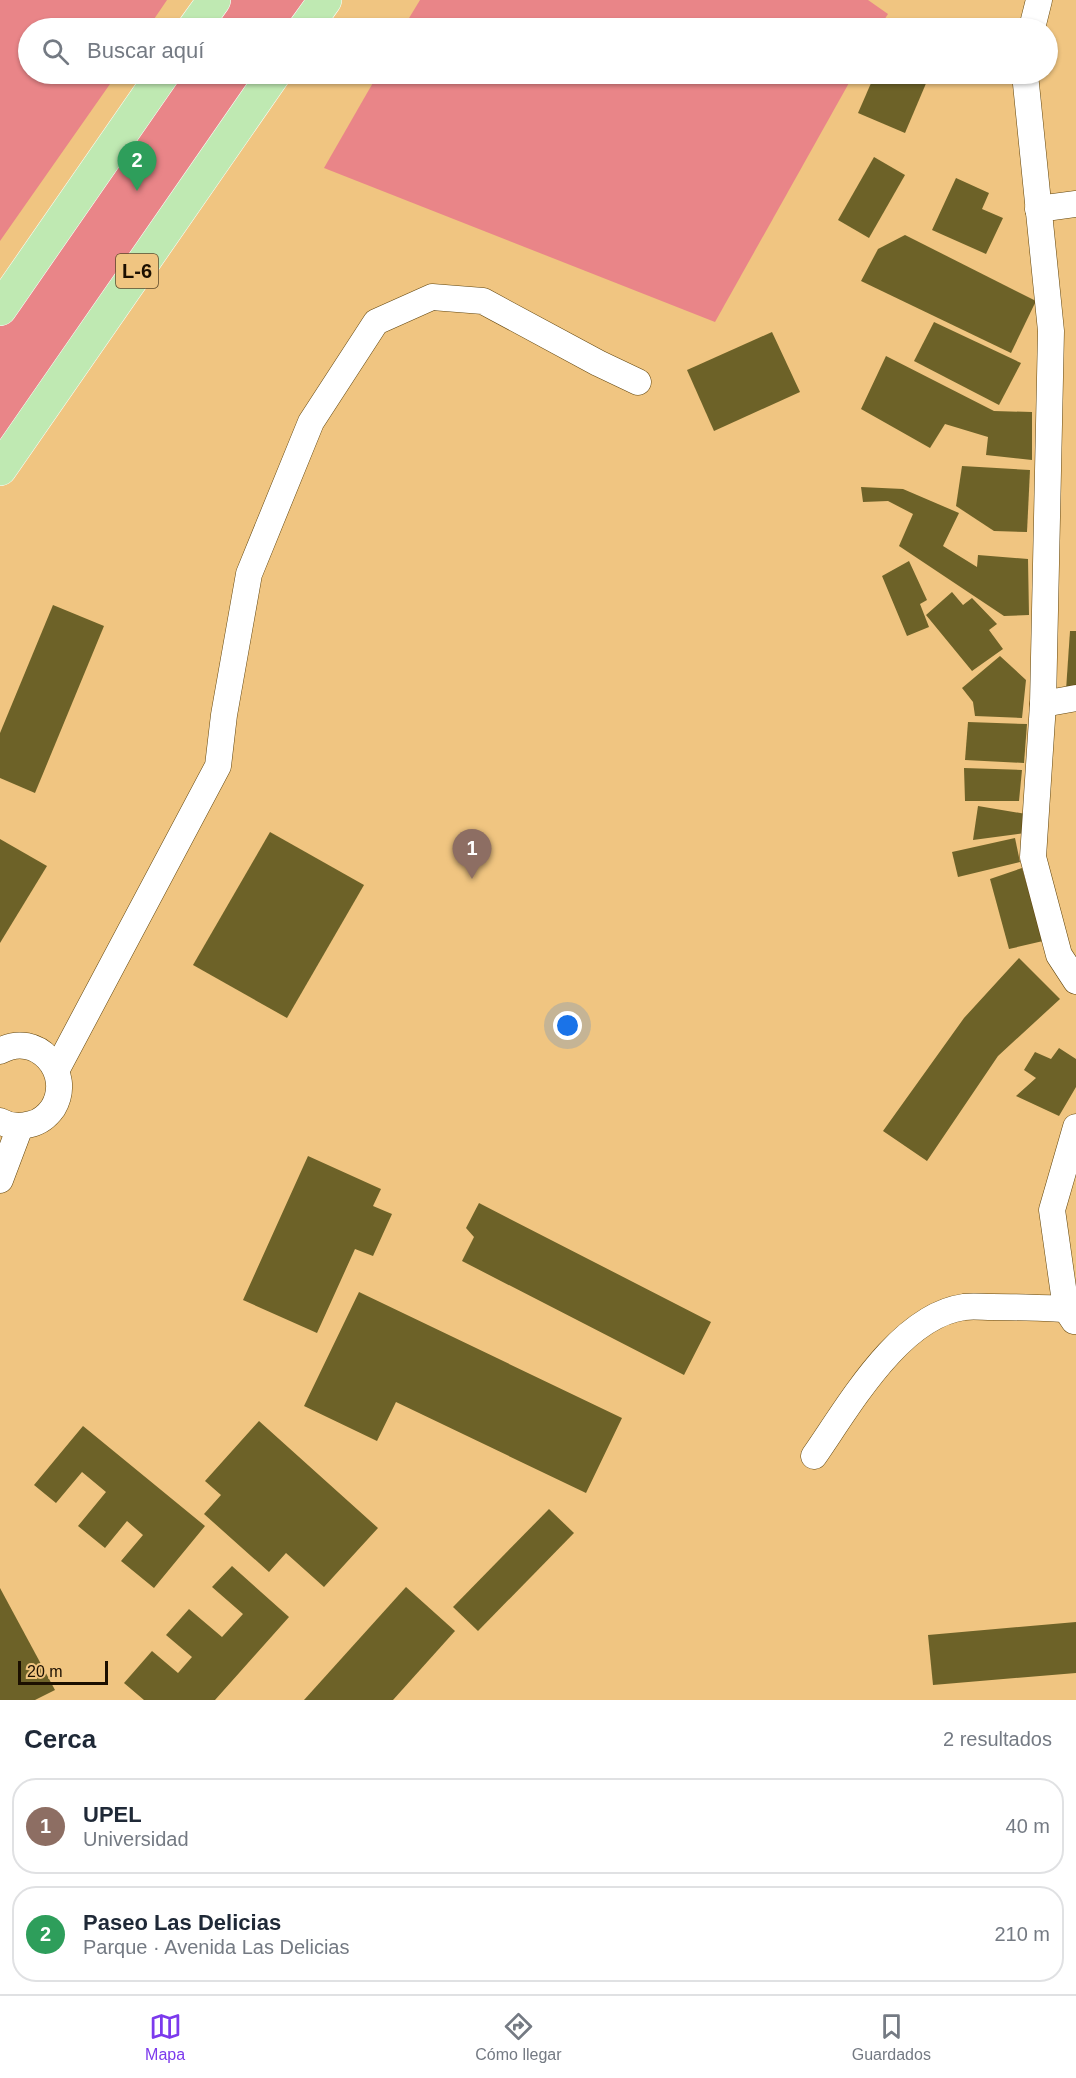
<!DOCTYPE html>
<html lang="es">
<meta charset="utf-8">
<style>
:root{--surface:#fff;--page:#f2f2f3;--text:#1f2937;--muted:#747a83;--line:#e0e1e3;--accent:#7c3aed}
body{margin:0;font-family:Helvetica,sans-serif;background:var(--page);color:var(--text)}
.scale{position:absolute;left:18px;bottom:15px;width:90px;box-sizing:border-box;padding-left:6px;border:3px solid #1b0f00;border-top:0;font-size:16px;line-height:21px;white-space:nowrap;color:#1b0f00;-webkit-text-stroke:4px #f0c581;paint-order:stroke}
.you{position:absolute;left:568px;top:1026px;width:21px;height:21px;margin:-15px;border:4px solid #fff;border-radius:50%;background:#1a73e8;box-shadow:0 0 0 9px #1a73e833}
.badge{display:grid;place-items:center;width:39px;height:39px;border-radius:50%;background:var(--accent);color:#fff;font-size:20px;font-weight:700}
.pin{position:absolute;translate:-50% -50px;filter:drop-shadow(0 2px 3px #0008)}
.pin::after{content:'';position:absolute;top:32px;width:21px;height:18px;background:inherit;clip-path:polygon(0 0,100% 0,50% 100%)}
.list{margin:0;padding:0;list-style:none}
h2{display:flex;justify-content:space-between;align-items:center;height:78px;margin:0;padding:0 24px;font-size:26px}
h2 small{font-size:20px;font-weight:400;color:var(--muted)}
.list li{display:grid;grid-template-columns:39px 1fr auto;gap:18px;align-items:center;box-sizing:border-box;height:96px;margin:0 12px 12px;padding:0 12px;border:2px solid var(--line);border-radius:24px}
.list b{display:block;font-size:22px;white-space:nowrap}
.list p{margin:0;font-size:20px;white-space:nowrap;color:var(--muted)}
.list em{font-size:20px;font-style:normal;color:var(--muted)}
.icon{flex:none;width:33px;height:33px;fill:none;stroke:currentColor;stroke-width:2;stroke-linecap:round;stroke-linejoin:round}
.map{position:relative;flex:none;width:1076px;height:1700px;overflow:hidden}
.search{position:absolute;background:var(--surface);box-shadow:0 2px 4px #0004;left:18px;right:18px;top:18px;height:66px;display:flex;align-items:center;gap:15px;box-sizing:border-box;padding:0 21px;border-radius:33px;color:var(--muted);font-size:22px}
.sheet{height:294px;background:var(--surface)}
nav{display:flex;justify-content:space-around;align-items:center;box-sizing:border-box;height:84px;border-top:2px solid var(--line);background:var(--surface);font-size:16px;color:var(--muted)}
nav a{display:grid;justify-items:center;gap:3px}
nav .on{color:var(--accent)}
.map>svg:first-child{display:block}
</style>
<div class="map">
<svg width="1076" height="1700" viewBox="0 0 1076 1700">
<rect width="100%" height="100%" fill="#f0c581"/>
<g fill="#e98588">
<polygon points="0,0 167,0 148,28 28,28 28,74 117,74 0,241"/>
<polygon points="214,0 325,0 305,28 194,28"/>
<polygon points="420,0 868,0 888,14 879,28 403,28"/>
<polygon points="163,74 274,74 0,469 0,309"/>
<polygon points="378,74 854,74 715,322 324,168"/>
</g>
<g fill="#6d6228">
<polygon points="875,74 930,74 905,133 858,113"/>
<polygon points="874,157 905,175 869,238 838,220"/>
<polygon points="956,178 989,193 982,209 1003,218 986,254 932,230"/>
<polygon points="905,235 1036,301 1011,353 861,281 878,249"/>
<polygon points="934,322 1021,363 999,405 914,361"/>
<polygon points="772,332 800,392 714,431 687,370"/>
<polygon points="886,356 994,411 1032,412 1032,460 986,455 988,437 945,424 930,448 861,409"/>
<polygon points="962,466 1030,470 1027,532 994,531 956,506"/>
<polygon points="861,487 903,489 959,513 943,546 977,567 978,555 1028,559 1029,615 1004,616 899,546 913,514 888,501 863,502"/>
<polygon points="909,561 927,600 920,604 929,627 907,636 882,576"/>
<polygon points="952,592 963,605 972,598 997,624 989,630 1003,649 972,671 926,615"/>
<polygon points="53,605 104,626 35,793 0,778 0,733"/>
<polygon points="1070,631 1076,631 1076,688 1066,690"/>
<polygon points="1000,656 1026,680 1022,718 975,716 973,702 962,688"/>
<polygon points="968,722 1027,724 1024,763 965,760"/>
<polygon points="964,768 1022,770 1019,801 965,801"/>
<polygon points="978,806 1026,814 1025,833 973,840"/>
<polygon points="270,832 364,885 287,1018 193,965"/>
<polygon points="1015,838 1020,862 958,877 952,852"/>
<polygon points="0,839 47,866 0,943"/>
<polygon points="1022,868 1043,941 1009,949 990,879"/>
<polygon points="1019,958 1060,999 998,1056 927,1161 883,1131 964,1018"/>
<polygon points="1059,1048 1076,1059 1076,1087 1059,1116 1016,1096 1036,1078 1024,1070 1035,1052 1051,1059"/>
<polygon points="308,1156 381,1189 373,1206 392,1214 373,1256 355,1249 317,1333 243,1300"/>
<polygon points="479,1203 711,1322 684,1375 462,1261 474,1237 466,1228"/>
<polygon points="359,1292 622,1418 586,1493 396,1402 377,1441 304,1406"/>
<polygon points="259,1421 378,1528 324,1587 286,1553 269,1572 204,1514 221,1495 205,1481"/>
<polygon points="83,1426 205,1526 154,1588 121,1561 143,1535 127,1521 105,1548 78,1526 106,1492 82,1472 56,1503 34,1485"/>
<polygon points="549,1509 574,1533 478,1631 453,1607"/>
<polygon points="232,1566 289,1617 215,1700 144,1700 124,1683 152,1651 178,1673 192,1657 166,1635 189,1609 222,1637 243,1614 212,1587"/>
<polygon points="406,1587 455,1631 393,1700 304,1700"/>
<polygon points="0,1588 55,1690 35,1700 0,1700"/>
<polygon points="1076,1622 1076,1673 933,1685 928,1635"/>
</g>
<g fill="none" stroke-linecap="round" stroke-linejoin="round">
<g stroke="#61440b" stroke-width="27">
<g id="minor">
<polyline points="1032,28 1039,0"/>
<polyline points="1025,74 1051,331 1043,704 1033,857 1059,955 1076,981"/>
<polyline points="1038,209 1076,204"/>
<polyline points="1043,704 1076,698"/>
<path d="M0,1051c37,-21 74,22 53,57 -5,7 -13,14 -22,16 -10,3 -21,3 -31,-3"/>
<polyline points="57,1069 218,766 224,715 249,574 311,422 376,322 432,297 483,301 598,363 638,382"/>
<polyline points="0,1180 20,1127"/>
<polyline points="1074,1321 1066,1309 1052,1210 1076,1127"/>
<path d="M814,1456c35,-50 85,-140 150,-149 9,-1 19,0 28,0 25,0 49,1 74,2"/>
</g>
</g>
<g stroke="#fff" stroke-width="34">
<g id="primary">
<polyline points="194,28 214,0"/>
<polyline points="305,28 325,0"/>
<polyline points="0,309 163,74"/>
<polyline points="0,469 274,74"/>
</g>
</g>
<use href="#minor" stroke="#fff" stroke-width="26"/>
<use href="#primary" stroke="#bfe9b2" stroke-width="33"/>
</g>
<g text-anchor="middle" stroke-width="4.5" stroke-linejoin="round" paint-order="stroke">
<rect fill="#f0c581" stroke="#5b4627" stroke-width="1.5" x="116" y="254" width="42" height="34" rx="4.5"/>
<g font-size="20" font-weight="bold" fill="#1b0f00">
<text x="137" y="278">L-6</text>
</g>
</g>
</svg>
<div class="scale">20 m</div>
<div class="you"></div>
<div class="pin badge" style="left:472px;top:879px;background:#8d6e63">1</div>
<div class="pin badge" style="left:137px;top:191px;background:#2e9e5b">2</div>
<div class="search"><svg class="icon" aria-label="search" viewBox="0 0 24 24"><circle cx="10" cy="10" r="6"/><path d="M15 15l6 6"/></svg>Buscar aquí</div>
</div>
<section class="sheet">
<h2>Cerca<small>2 resultados</small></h2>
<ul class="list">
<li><span class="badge" style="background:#8d6e63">1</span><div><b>UPEL</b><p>Universidad</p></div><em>40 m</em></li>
<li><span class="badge" style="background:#2e9e5b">2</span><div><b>Paseo Las Delicias</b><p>Parque · Avenida Las Delicias</p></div><em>210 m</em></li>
</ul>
</section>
<nav>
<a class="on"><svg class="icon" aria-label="map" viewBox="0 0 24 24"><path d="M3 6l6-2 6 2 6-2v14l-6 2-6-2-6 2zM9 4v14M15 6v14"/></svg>Mapa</a>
<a><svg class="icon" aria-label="directions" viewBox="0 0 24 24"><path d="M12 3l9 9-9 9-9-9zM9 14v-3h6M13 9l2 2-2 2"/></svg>Cómo llegar</a>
<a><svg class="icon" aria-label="saved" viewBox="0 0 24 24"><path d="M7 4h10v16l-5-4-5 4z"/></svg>Guardados</a>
</nav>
